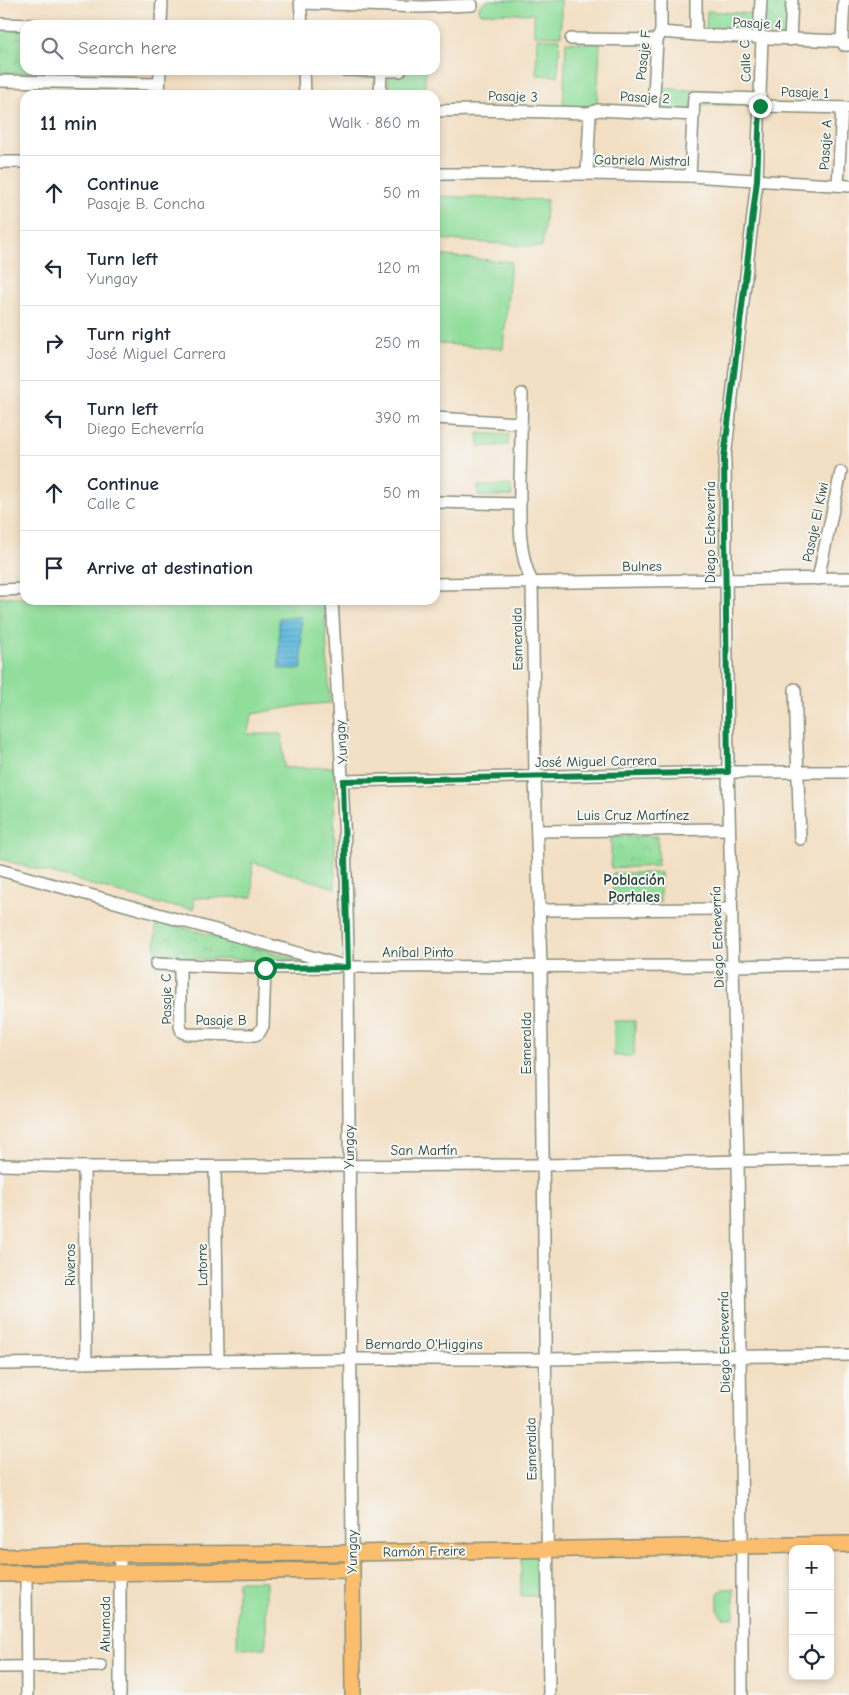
<!DOCTYPE html>
<meta charset="utf-8">
<style>
:root{--surface:#fff;--page:#f2f2f3;--text:#1f2937;--muted:#747a83;--line:#e0e1e3}
body{margin:0;font-family:"Comic Neue",sans-serif;background:var(--page);color:var(--text)}
.controls{position:absolute;right:15px;bottom:15px;display:grid;overflow:hidden;border-radius:10px;box-shadow:0 2px 8px #0003}
.controls button{width:45px;height:45px;display:grid;place-items:center;padding:0;border:0;border-bottom:1px solid var(--line);background:var(--surface);color:var(--text);font:25px sans-serif}
.stop{position:absolute;width:15px;height:15px;margin:-11px;border:4px solid #0b8043;border-radius:50%;background:#fff}
.stop.end{background:#0b8043;border-color:#fff;box-shadow:0 1px 5px #0008}
.list{margin:0;padding:0;list-style:none}
h2{display:flex;justify-content:space-between;align-items:center;height:65px;margin:0;padding:0 20px;font-size:21px}
h2 small{font-size:16px;font-weight:400;color:var(--muted)}
.list li{display:grid;grid-template-columns:32px 1fr auto;gap:15px;align-items:center;box-sizing:border-box;height:75px;padding:0 20px;border-top:1px solid var(--line)}
.list b{display:block;font-size:19px;white-space:nowrap}
.list p{margin:0;font-size:16px;white-space:nowrap;color:var(--muted)}
.list em{font-size:16px;font-style:normal;color:var(--muted)}
.icon{flex:none;width:28px;height:28px;fill:none;stroke:currentColor;stroke-width:2;stroke-linecap:round;stroke-linejoin:round}
.map{position:relative;flex:none;width:849px;height:1695px;overflow:hidden}
.search{position:absolute;background:var(--surface);box-shadow:0 2px 8px #0003;left:20px;top:20px;width:420px;height:55px;display:flex;align-items:center;gap:12px;box-sizing:border-box;padding:0 18px;border-radius:15px;color:var(--muted);font-size:19px}
.panel{position:absolute;background:var(--surface);box-shadow:0 2px 8px #0003;left:20px;top:90px;width:420px;height:515px;border-radius:15px}
.map>svg:first-child{display:block}
</style>
<div class="map">
<svg width="849" height="1695" viewBox="0 0 849 1695">
<defs>
<pattern id="park-crowns" width="20" height="18" patternUnits="userSpaceOnUse" patternTransform="scale(1.25)"><rect width="20" height="18" fill="#91de9b"/><path d="M2 6a3 3 0 1 1 6 0M12 15a3 3 0 1 1 6 0" fill="none" stroke="#7dbf86"/></pattern>
<pattern id="water-rules" width="6" height="5" patternUnits="userSpaceOnUse" patternTransform="scale(1.25)"><rect width="6" height="5" fill="#5eb8dc"/><path d="M0 2.5h6" fill="none" stroke="#4d97b3"/></pattern>
</defs>
<rect width="100%" height="100%" fill="#f6f6f2"/>
<filter id="ink" filterUnits="userSpaceOnUse"><feTurbulence type="fractalNoise" baseFrequency=".02" numOctaves="2"/><feDisplacementMap in="SourceGraphic" scale="10" xChannelSelector="R" yChannelSelector="G"/><feConvolveMatrix kernelMatrix="1 2 1 2 8 2 1 2 1" color-interpolation-filters="sRGB"/></filter>
<filter id="wash" filterUnits="userSpaceOnUse"><feTurbulence type="fractalNoise" baseFrequency=".0096" numOctaves="4" result="noise"/><feDisplacementMap in="SourceGraphic" scale="20" xChannelSelector="R" yChannelSelector="G"/><feGaussianBlur stdDeviation="1.12" result="paint"/><feColorMatrix in="noise" values="0 0 0 0 0 0 0 0 0 0 0 0 0 0 0 0 0 1.4 0 .05"/><feComposite in="paint" operator="in"/></filter>
<g filter="url(#wash)">
<rect width="100%" height="100%" fill="#f3dfc3"/>
<g fill="#91de9b" stroke="#588e68">
<polygon points="488,0 561,0 561,36 534,35 534,14 479,13 479,6"/>
<polygon points="707,11 756,14 755,33 706,31"/>
<polygon points="537,38 560,39 558,76 536,75"/>
<polygon points="566,42 600,44 597,103 590,107 563,106"/>
<polygon points="389,70 426,70 424,95 388,95"/>
<polygon points="660,88 750,94 749,106 692,104 691,110 658,109"/>
<polygon points="435,196 547,200 542,247 435,239"/>
<polygon points="435,255 511,262 503,349 435,343"/>
<polygon points="478,433 509,435 508,445 479,447"/>
<polygon points="511,485 512,496 478,496 478,486"/>
<polygon points="0,597 25,597 25,600 324,600 330,703 303,705 252,714 247,734 282,734 284,768 334,767 335,888 252,862 253,897 194,898 194,909 160,904 0,859"/>
<rect x="613" y="873" width="47" height="29"/>
<polygon points="614,1021 635,1021 634,1056 614,1056"/>
<rect x="521" y="1554" width="21" height="42"/>
<polygon points="238,1581 266,1581 266,1648 237,1649"/>
<polygon points="724,1589 734,1589 734,1618 723,1618 718,1611 718,1593"/>
</g>
<g fill="url(#park-crowns)" stroke="#588e68">
<polygon points="763,0 790,0 789,37 762,34"/>
<polygon points="1,30 25,30 25,70 53,70 53,73 0,73"/>
<polygon points="611,836 658,836 658,866 611,868"/>
<polygon points="156,920 304,961 155,958"/>
</g>
<polygon fill="url(#water-rules)" stroke="#3e7a88" points="301,617 302,669 279,669 279,618"/>
</g>
<g filter="url(#ink)">
<g fill="none" stroke-linecap="round" stroke-linejoin="round">
<g stroke="#898e7c" stroke-width="14">
<g id="minor">
<polyline points="300,0 302,25"/>
<polyline points="696,0 696,31 697,35"/>
<polyline points="301,3 423,7 472,5"/>
<polyline points="0,24 36,25"/>
<polyline points="161,25 162,0"/>
<polyline points="661,32 697,35 842,41 844,45 849,45"/>
<polyline points="571,39 657,40"/>
<polyline points="790,40 792,0"/>
<polyline points="842,41 844,0"/>
<polyline points="304,70 305,95"/>
<polyline points="342,70 400,71"/>
<polyline points="0,81 159,84"/>
<polyline points="159,95 160,70"/>
<polyline points="380,95 381,70"/>
<polyline points="760,106 849,108"/>
<polyline points="435,111 473,110 590,113"/>
<polyline points="653,112 657,40 661,32 661,0"/>
<polyline points="0,162 25,162"/>
<polyline points="435,174 587,174 690,176 849,186"/>
<polyline points="587,174 590,113 598,110 694,115"/>
<polyline points="690,176 694,97 761,99"/>
<polyline points="838,185 842,108"/>
<path d="M522,394c-1,28 -1,57 -2,85 0,35 -3,72 12,103l3,195 6,190 8,728"/>
<polyline points="435,418 521,423"/>
<polyline points="435,502 520,504"/>
<polyline points="818,579 841,472"/>
<polyline points="435,584 849,578"/>
<polyline points="0,590 25,589"/>
<path d="M332,600c7,123 15,245 16,368 3,195 1,390 4,585"/>
<polyline points="795,689 800,839"/>
<polyline points="343,781 728,772 849,772"/>
<polyline points="537,831 729,829"/>
<polyline points="0,870 348,967 733,966 849,964"/>
<polyline points="539,910 731,909"/>
<polyline points="156,964 265,968 336,967"/>
<polyline points="180,966 180,1026 182,1032 187,1034 255,1035 259,1033 263,1026 265,968"/>
<polyline points="0,1165 84,1167 542,1165 849,1159"/>
<polyline points="84,1167 86,1363"/>
<polyline points="215,1167 218,1362"/>
<polyline points="0,1364 349,1359 544,1359 849,1355"/>
<polyline points="26,1575 27,1695"/>
<polyline points="0,1667 101,1666"/>
<polyline points="120,1695 120,1554"/>
<polyline points="742,1695 742,1546 738,1160 728,772 725,458 757,180 762,38 759,34 761,0"/>
</g>
</g>
<g stroke="#898e7c" stroke-width="18">
<g id="major">
<polyline points="0,1557 120,1554 352,1553 849,1544"/>
<polyline points="352,1562 353,1695"/>
<polyline points="0,1574 352,1570"/>
</g>
</g>
<use href="#minor" stroke="#fff" stroke-width="11"/>
<use href="#major" stroke="#fabe6e" stroke-width="15"/>
</g>
</g>
<g fill="none" stroke-linecap="round" stroke-linejoin="round" filter="url(#ink)">
<polyline stroke="#0b8043" stroke-width="6" points="265,968 348,967 343,781 728,772 724,458 757,180 760,106"/>
</g>
<g text-anchor="middle" stroke-width="4" stroke-linejoin="round" paint-order="stroke">
<g font-size="14" fill="#1f3d34" stroke="#f6f6f2">
<text transform="translate(757 23) rotate(3)" y="5">Pasaje 4</text>
<text transform="translate(643 55) rotate(-84)" y="5">Pasaje F</text>
<text transform="translate(745 61) rotate(-92)" y="5">Calle C</text>
<text transform="translate(805 92) rotate(2)" y="5">Pasaje 1</text>
<text transform="translate(513 96) rotate(2)" y="5">Pasaje 3</text>
<text transform="translate(645 97) rotate(3)" y="5">Pasaje 2</text>
<text transform="translate(825 145) rotate(-87)" y="5">Pasaje A</text>
<text transform="translate(642 160) rotate(1)" y="5">Gabriela Mistral</text>
<text transform="translate(815 522) rotate(-78)" y="5">Pasaje El Kiwi</text>
<text transform="translate(710 532) rotate(-90)" y="5">Diego Echeverría</text>
<text transform="translate(642 566) rotate(-1)" y="5">Bulnes</text>
<text transform="translate(517 639) rotate(-91)" y="5">Esmeralda</text>
<text transform="translate(341 742) rotate(-94)" y="5">Yungay</text>
<text transform="translate(596 761) rotate(-1)" y="5">José Miguel Carrera</text>
<text x="633" y="820">Luis Cruz Martínez</text>
<text transform="translate(717 937) rotate(-92)" y="5">Diego Echeverría</text>
<text x="418" y="957">Aníbal Pinto</text>
<text transform="translate(166 999) rotate(-91)" y="5">Pasaje C</text>
<text x="221" y="1025">Pasaje B</text>
<text transform="translate(526 1043) rotate(-90)" y="5">Esmeralda</text>
<text transform="translate(349 1147) rotate(-90)" y="5">Yungay</text>
<text x="424" y="1155">San Martín</text>
<text transform="translate(70 1265) rotate(-90)" y="5">Riveros</text>
<text transform="translate(202 1265) rotate(-91)" y="5">Latorre</text>
<text transform="translate(724 1342) rotate(-91)" y="5">Diego Echeverría</text>
<text x="424" y="1349">Bernardo O'Higgins</text>
<text transform="translate(531 1449) rotate(-91)" y="5">Esmeralda</text>
<text transform="translate(424 1551) rotate(-1)" y="5">Ramón Freire</text>
<text transform="translate(352 1552) rotate(-90)" y="5">Yungay</text>
<text transform="translate(105 1624) rotate(-90)" y="5">Ahumada</text>
</g>
<g font-size="15" font-weight="bold" fill="#1f3d34" stroke="#f6f6f2">
<text x="634" y="885">Población<tspan x="634" dy="17">Portales</tspan></text>
</g>
</g>
</svg>
<div class="controls">
<button>+</button>
<button>−</button>
<button><svg class="icon" aria-label="locate" viewBox="0 0 24 24"><circle cx="12" cy="12" r="6"/><path d="M12 2v4M12 18v4M2 12h4M18 12h4"/></svg></button>
</div>
<div class="stop" style="left:265px;top:968px"></div>
<div class="stop end" style="left:760px;top:106px"></div>
<div class="search"><svg class="icon" aria-label="search" viewBox="0 0 24 24"><circle cx="10" cy="10" r="6"/><path d="M15 15l6 6"/></svg>Search here</div>
<section class="panel">
<h2>11 min<small>Walk · 860 m</small></h2>
<ul class="list">
<li><svg class="icon" aria-label="ahead" viewBox="0 0 24 24"><path d="M12 20V5M6 11l6-6 6 6"/></svg><div><b>Continue</b><p>Pasaje B. Concha</p></div><em>50 m</em></li>
<li><svg class="icon" aria-label="left" viewBox="0 0 24 24"><path d="M17 20v-9H6M10 6l-5 5 5 5"/></svg><div><b>Turn left</b><p>Yungay</p></div><em>120 m</em></li>
<li><svg class="icon" aria-label="right" viewBox="0 0 24 24"><path d="M7 20v-9h11M14 6l5 5-5 5"/></svg><div><b>Turn right</b><p>José Miguel Carrera</p></div><em>250 m</em></li>
<li><svg class="icon" aria-label="left" viewBox="0 0 24 24"><path d="M17 20v-9H6M10 6l-5 5 5 5"/></svg><div><b>Turn left</b><p>Diego Echeverría</p></div><em>390 m</em></li>
<li><svg class="icon" aria-label="ahead" viewBox="0 0 24 24"><path d="M12 20V5M6 11l6-6 6 6"/></svg><div><b>Continue</b><p>Calle C</p></div><em>50 m</em></li>
<li><svg class="icon" aria-label="arrive" viewBox="0 0 24 24"><path d="M6 21V4h12l-3 4 3 4H6"/></svg><div><b>Arrive at destination</b></div></li>
</ul>
</section>
</div>
